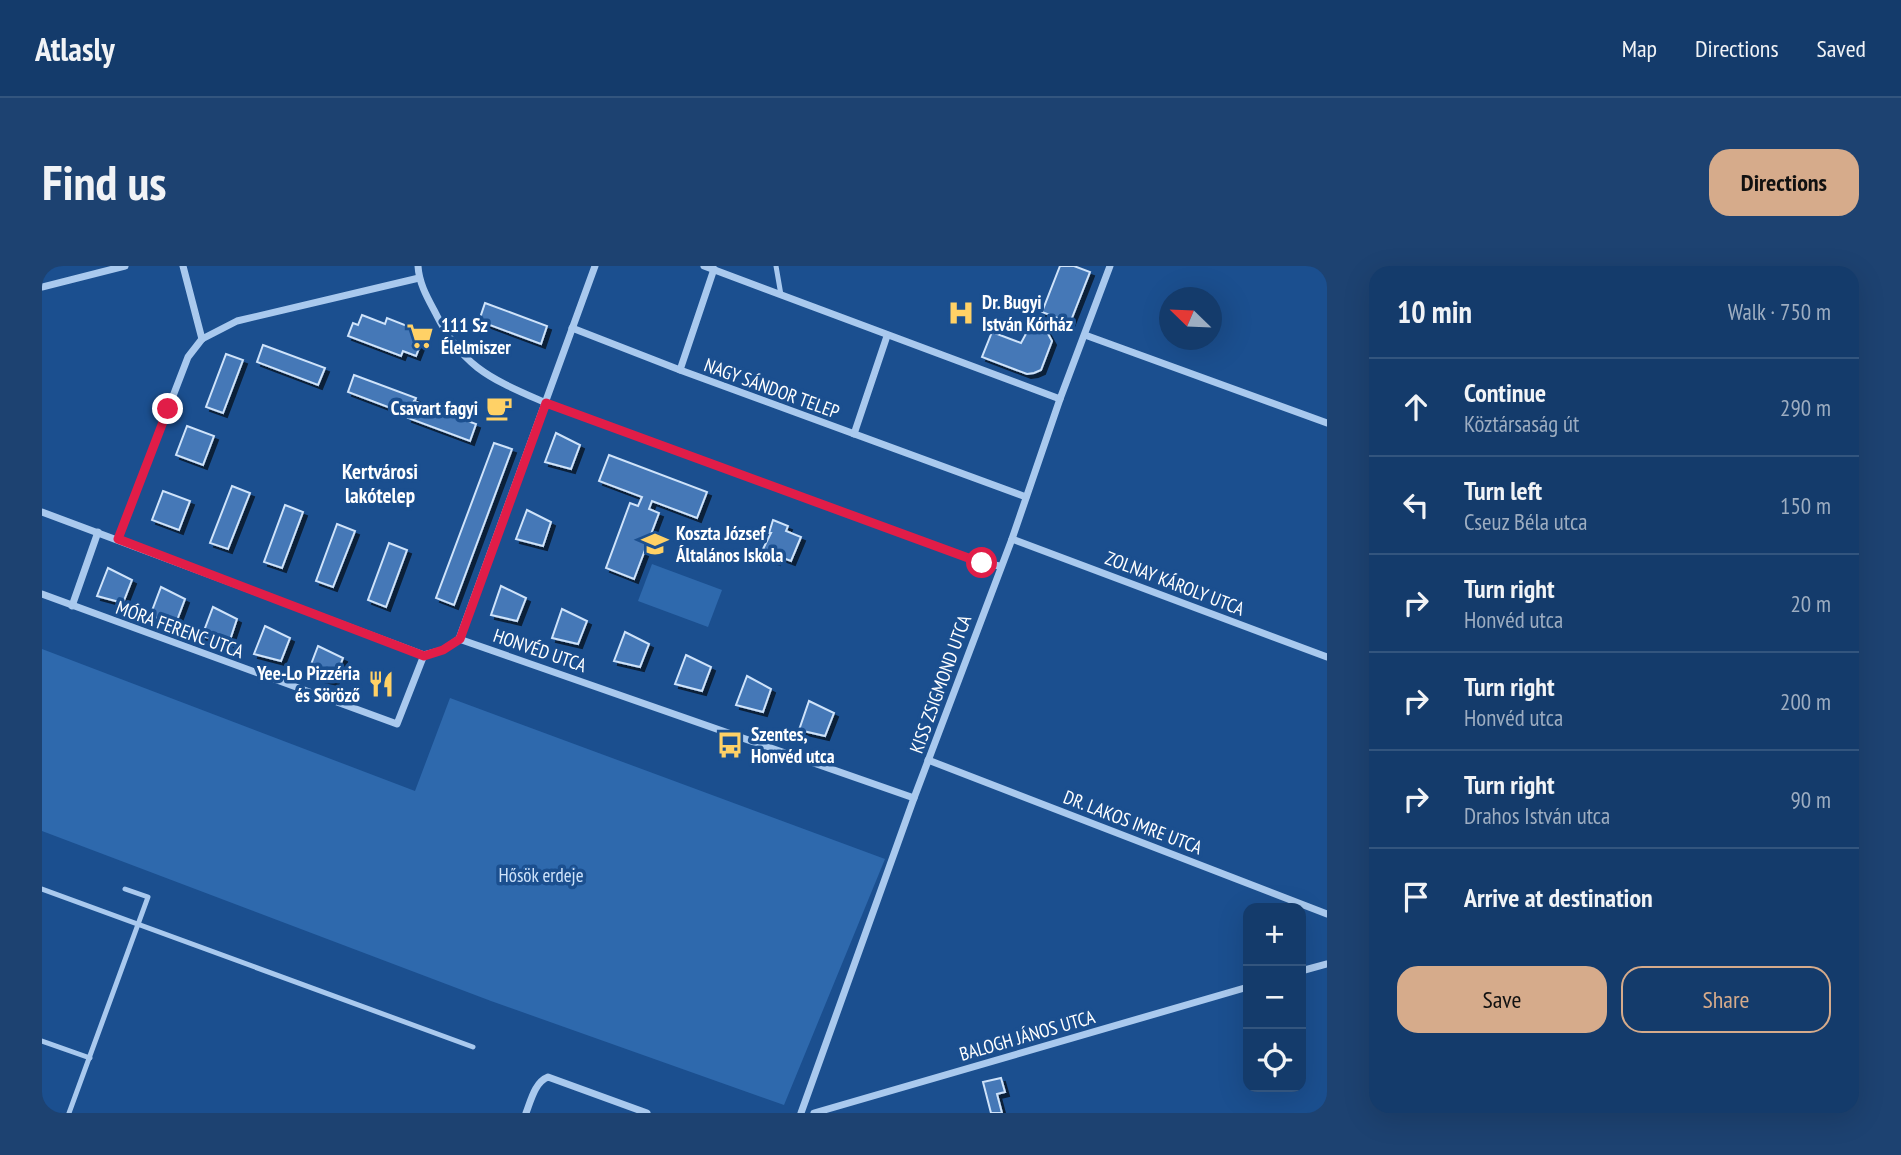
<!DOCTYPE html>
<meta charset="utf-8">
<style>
:root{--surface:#143b6b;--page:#1d4271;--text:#f1f3f6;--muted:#9dadc1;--line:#33557e;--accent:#d6ab8b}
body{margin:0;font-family:"PT Sans Narrow",sans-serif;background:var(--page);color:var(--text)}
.controls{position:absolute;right:21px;bottom:21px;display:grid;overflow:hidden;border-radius:14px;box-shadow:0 7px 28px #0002}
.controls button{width:63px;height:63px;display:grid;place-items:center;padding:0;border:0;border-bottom:2px solid var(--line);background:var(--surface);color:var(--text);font:35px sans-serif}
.compass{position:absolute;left:1117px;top:21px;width:63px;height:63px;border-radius:50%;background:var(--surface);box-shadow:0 7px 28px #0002;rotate:293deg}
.stop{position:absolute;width:21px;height:21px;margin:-16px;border:5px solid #e11d48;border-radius:50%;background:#fff}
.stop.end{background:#e11d48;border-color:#fff;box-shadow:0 2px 7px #0008}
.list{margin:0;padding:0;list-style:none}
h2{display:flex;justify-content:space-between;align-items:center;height:91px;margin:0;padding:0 28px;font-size:30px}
h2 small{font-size:23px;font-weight:400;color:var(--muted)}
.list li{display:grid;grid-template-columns:46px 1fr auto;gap:21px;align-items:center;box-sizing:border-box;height:98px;padding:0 28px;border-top:2px solid var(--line)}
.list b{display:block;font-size:26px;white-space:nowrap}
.list p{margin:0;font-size:23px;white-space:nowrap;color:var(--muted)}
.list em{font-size:23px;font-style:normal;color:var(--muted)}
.actions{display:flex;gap:14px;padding:21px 28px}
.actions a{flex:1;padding:16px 0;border:2px solid var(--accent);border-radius:21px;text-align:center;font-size:24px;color:var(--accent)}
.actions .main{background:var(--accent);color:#111}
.icon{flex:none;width:38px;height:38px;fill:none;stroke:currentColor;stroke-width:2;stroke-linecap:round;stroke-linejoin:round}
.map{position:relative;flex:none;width:1285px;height:847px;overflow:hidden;border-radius:21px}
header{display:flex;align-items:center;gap:42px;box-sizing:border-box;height:98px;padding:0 35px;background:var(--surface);border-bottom:2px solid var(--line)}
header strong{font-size:33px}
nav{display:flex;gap:38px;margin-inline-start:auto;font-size:24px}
.intro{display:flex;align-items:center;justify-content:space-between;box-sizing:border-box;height:168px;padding:0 42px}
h1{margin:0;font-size:49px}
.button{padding:18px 32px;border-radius:21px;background:var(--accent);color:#111;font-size:24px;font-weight:700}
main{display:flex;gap:42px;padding:0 42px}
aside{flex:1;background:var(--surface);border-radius:21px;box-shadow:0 7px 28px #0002}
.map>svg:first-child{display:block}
</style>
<header>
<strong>Atlasly</strong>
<nav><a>Map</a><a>Directions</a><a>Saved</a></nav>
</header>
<div class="intro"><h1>Find us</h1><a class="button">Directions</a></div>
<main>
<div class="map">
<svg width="1285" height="847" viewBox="0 0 1285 847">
<defs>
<filter id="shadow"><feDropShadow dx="4" dy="4" stdDeviation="0" flood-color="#0009"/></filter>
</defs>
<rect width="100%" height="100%" fill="#1b4f8f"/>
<g fill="#2e69ad">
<polygon points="610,298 680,324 666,361 596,335"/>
<polygon points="0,383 373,525 408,432 843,593 742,839 449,735 0,565"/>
</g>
<g fill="#4478b7" stroke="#cfe3fa" stroke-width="2" filter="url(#shadow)">
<polygon points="1018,0 1032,0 1048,6 1028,57 1000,46"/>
<polygon points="443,37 505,60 499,78 437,55"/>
<polygon points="320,49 343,58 345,52 383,67 374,90 361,85 359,90 306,70 311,57 316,59"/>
<polygon points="998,61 1004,64 1010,75 999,104 992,107 985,108 940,91 950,66 979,77 986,64"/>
<polygon points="221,79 283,102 276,119 215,96"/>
<polygon points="184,88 201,94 181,147 164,141"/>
<polygon points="312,109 374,132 367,149 306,126"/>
<polygon points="372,135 434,158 428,175 366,152"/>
<polygon points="145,160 172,170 161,199 134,189"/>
<polygon points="514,167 538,179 529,203 503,196"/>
<polygon points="452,177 470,183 412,339 394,332"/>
<polygon points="567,189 665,226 655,252 610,235 607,243 617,247 592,313 564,302 588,237 596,240 600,231 557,215"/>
<polygon points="190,220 208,227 186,283 168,277"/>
<polygon points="121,225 148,235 137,264 110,254"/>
<polygon points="243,239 261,246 240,302 222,296"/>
<polygon points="485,244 509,256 501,280 474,273"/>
<polygon points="731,254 746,260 744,265 759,271 749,295 736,290 734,295 718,289 729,267 727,267"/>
<polygon points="295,258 313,265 291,321 274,315"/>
<polygon points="347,277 365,284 344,341 326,334"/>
<polygon points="66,302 90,314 81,337 55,330"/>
<polygon points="459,320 484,332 475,355 449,349"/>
<polygon points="119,321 143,333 134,357 108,350"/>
<polygon points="171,341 195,353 187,377 160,370"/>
<polygon points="520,343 545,355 536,378 510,372"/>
<polygon points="223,360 248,372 239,395 212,388"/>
<polygon points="583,366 607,378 598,401 572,395"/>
<polygon points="276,380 301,392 292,415 265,409"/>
<polygon points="644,389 669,401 660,425 633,418"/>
<polygon points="705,410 729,423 721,446 694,439"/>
<polygon points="767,435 792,447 783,470 757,464"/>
<polygon points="959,812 963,826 955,828 960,847 949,847 941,816"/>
</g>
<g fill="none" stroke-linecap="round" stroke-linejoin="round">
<g stroke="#a9c9ee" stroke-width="5">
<polyline points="734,0 739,29"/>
<polyline points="0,623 431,781"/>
<polyline points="0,775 48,792"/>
<polyline points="27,847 106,631 83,623"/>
</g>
<g stroke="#a9c9ee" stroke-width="7">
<polyline points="141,0 160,73"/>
<path d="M376,0c1,17 9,31 17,46 28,57 57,67 111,91l436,160 18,3"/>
<polyline points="662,0 1018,133"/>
<polyline points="0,21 83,0"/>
<polyline points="530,62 638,104 984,231"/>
<polyline points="1043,69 1285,157"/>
<polyline points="638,104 672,3"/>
<polyline points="812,168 845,70"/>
<polyline points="0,246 382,389 401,384 417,373 872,532"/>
<polyline points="76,273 146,91 160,73 195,55 377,12"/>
<polyline points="970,273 1285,391"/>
<polyline points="0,328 355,458 382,389"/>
<polyline points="30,340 56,266"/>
<polyline points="417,373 553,0"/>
<polyline points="886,494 1285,648"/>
<polyline points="1259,705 1285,698"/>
<path d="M484,847c5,-13 9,-31 22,-36l99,36"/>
<polyline points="759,847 872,532 970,273 1018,133 1068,0"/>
<polyline points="772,847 1206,721"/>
</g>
</g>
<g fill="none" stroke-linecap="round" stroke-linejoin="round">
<polyline stroke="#e11d48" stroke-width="9" points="126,143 76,273 382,390 401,384 418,373 504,137 940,297"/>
</g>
<defs>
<g id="hospital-bare" transform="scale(2.1)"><path d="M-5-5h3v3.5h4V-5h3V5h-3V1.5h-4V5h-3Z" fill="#ffd166" stroke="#1b4f8f" stroke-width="2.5" paint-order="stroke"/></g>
<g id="supermarket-bare" transform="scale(2.1)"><path d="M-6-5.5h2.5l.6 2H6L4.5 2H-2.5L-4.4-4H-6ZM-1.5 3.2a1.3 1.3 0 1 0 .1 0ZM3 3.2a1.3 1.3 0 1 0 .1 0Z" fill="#ffd166" stroke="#1b4f8f" stroke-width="2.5" paint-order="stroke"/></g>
<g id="cafe-bare" transform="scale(2.1)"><path d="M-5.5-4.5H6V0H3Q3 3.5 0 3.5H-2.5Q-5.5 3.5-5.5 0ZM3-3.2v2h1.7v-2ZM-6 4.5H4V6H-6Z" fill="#ffd166" stroke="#1b4f8f" stroke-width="2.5" paint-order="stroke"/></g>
<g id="school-bare" transform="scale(2.1)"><path d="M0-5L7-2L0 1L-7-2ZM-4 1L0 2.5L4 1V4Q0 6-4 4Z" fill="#ffd166" stroke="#1b4f8f" stroke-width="2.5" paint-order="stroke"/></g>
<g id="restaurant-bare" transform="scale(2.1)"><path d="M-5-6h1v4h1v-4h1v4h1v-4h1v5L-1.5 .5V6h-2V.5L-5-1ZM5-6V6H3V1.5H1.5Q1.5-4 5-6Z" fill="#ffd166" stroke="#1b4f8f" stroke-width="2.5" paint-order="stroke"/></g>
<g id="bus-bare" transform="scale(2.1)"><path d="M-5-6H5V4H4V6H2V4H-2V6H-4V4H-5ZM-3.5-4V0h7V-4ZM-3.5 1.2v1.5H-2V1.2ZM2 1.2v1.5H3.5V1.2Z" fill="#ffd166" stroke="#1b4f8f" stroke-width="2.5" paint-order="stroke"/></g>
</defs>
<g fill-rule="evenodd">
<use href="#hospital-bare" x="919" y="47"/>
<use href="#supermarket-bare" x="378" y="70"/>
<use href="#cafe-bare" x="457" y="142"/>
<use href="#school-bare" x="613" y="278"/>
<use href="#restaurant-bare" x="339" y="418"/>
<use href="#bus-bare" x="688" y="479"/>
</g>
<g text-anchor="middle" stroke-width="7" stroke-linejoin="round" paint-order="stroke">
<g font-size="19" font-weight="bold" fill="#fff" stroke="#1b4f8f" text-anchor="start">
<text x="940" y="43">Dr. Bugyi<tspan x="940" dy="22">István Kórház</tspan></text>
<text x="399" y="66">111 Sz<tspan x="399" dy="22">Élelmiszer</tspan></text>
<text x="436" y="149" text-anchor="end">Csavart fagyi</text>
<text x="634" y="274">Koszta József<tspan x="634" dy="22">Általános Iskola</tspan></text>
<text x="318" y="414" text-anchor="end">Yee-Lo Pizzéria<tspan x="318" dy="22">és Söröző</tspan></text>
<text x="709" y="475">Szentes,<tspan x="709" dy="22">Honvéd utca</tspan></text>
</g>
<g font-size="19" fill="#fff" stroke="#1b4f8f">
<text transform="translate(730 122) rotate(20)" y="7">NAGY SÁNDOR TELEP</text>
<text transform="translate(1133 317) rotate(21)" y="7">ZOLNAY KÁROLY UTCA</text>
<text transform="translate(138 363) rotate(20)" y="7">MÓRA FERENC UTCA</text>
<text transform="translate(498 384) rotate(19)" y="7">HONVÉD UTCA</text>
<text transform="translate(898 418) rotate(-70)" y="7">KISS ZSIGMOND UTCA</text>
<text transform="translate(1091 556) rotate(21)" y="7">DR. LAKOS IMRE UTCA</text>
<text transform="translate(985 769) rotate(-16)" y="7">BALOGH JÁNOS UTCA</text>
</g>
<g font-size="19" fill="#cfe3fa" stroke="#1b4f8f">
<text x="499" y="616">Hősök erdeje</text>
</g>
<g font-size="21" font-weight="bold" fill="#fff" stroke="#1b4f8f">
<text x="338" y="213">Kertvárosi<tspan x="338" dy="24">lakótelep</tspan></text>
</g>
</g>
</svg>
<div class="controls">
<button>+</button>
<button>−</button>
<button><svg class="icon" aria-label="locate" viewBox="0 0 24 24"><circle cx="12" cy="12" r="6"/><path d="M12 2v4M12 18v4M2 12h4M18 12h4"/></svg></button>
</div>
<svg class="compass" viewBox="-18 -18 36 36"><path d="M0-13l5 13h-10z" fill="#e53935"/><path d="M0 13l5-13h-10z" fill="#9dadc1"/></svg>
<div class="stop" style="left:940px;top:297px"></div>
<div class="stop end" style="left:126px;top:143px"></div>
</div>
<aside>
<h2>10 min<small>Walk · 750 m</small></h2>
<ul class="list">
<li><svg class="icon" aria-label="ahead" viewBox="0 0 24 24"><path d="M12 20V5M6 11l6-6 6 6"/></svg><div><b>Continue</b><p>Köztársaság út</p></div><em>290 m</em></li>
<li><svg class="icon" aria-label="left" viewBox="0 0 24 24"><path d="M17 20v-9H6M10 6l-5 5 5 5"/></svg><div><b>Turn left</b><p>Cseuz Béla utca</p></div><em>150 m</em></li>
<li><svg class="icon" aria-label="right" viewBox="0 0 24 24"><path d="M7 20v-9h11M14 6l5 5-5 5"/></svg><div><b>Turn right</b><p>Honvéd utca</p></div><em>20 m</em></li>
<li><svg class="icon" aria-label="right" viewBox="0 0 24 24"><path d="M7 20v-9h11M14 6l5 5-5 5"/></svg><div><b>Turn right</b><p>Honvéd utca</p></div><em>200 m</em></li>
<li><svg class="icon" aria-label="right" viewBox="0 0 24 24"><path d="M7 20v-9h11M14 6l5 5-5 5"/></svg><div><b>Turn right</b><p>Drahos István utca</p></div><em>90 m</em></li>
<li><svg class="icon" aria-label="arrive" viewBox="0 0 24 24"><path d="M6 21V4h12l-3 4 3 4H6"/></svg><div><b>Arrive at destination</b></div></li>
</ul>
<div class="actions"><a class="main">Save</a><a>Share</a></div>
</aside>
</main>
